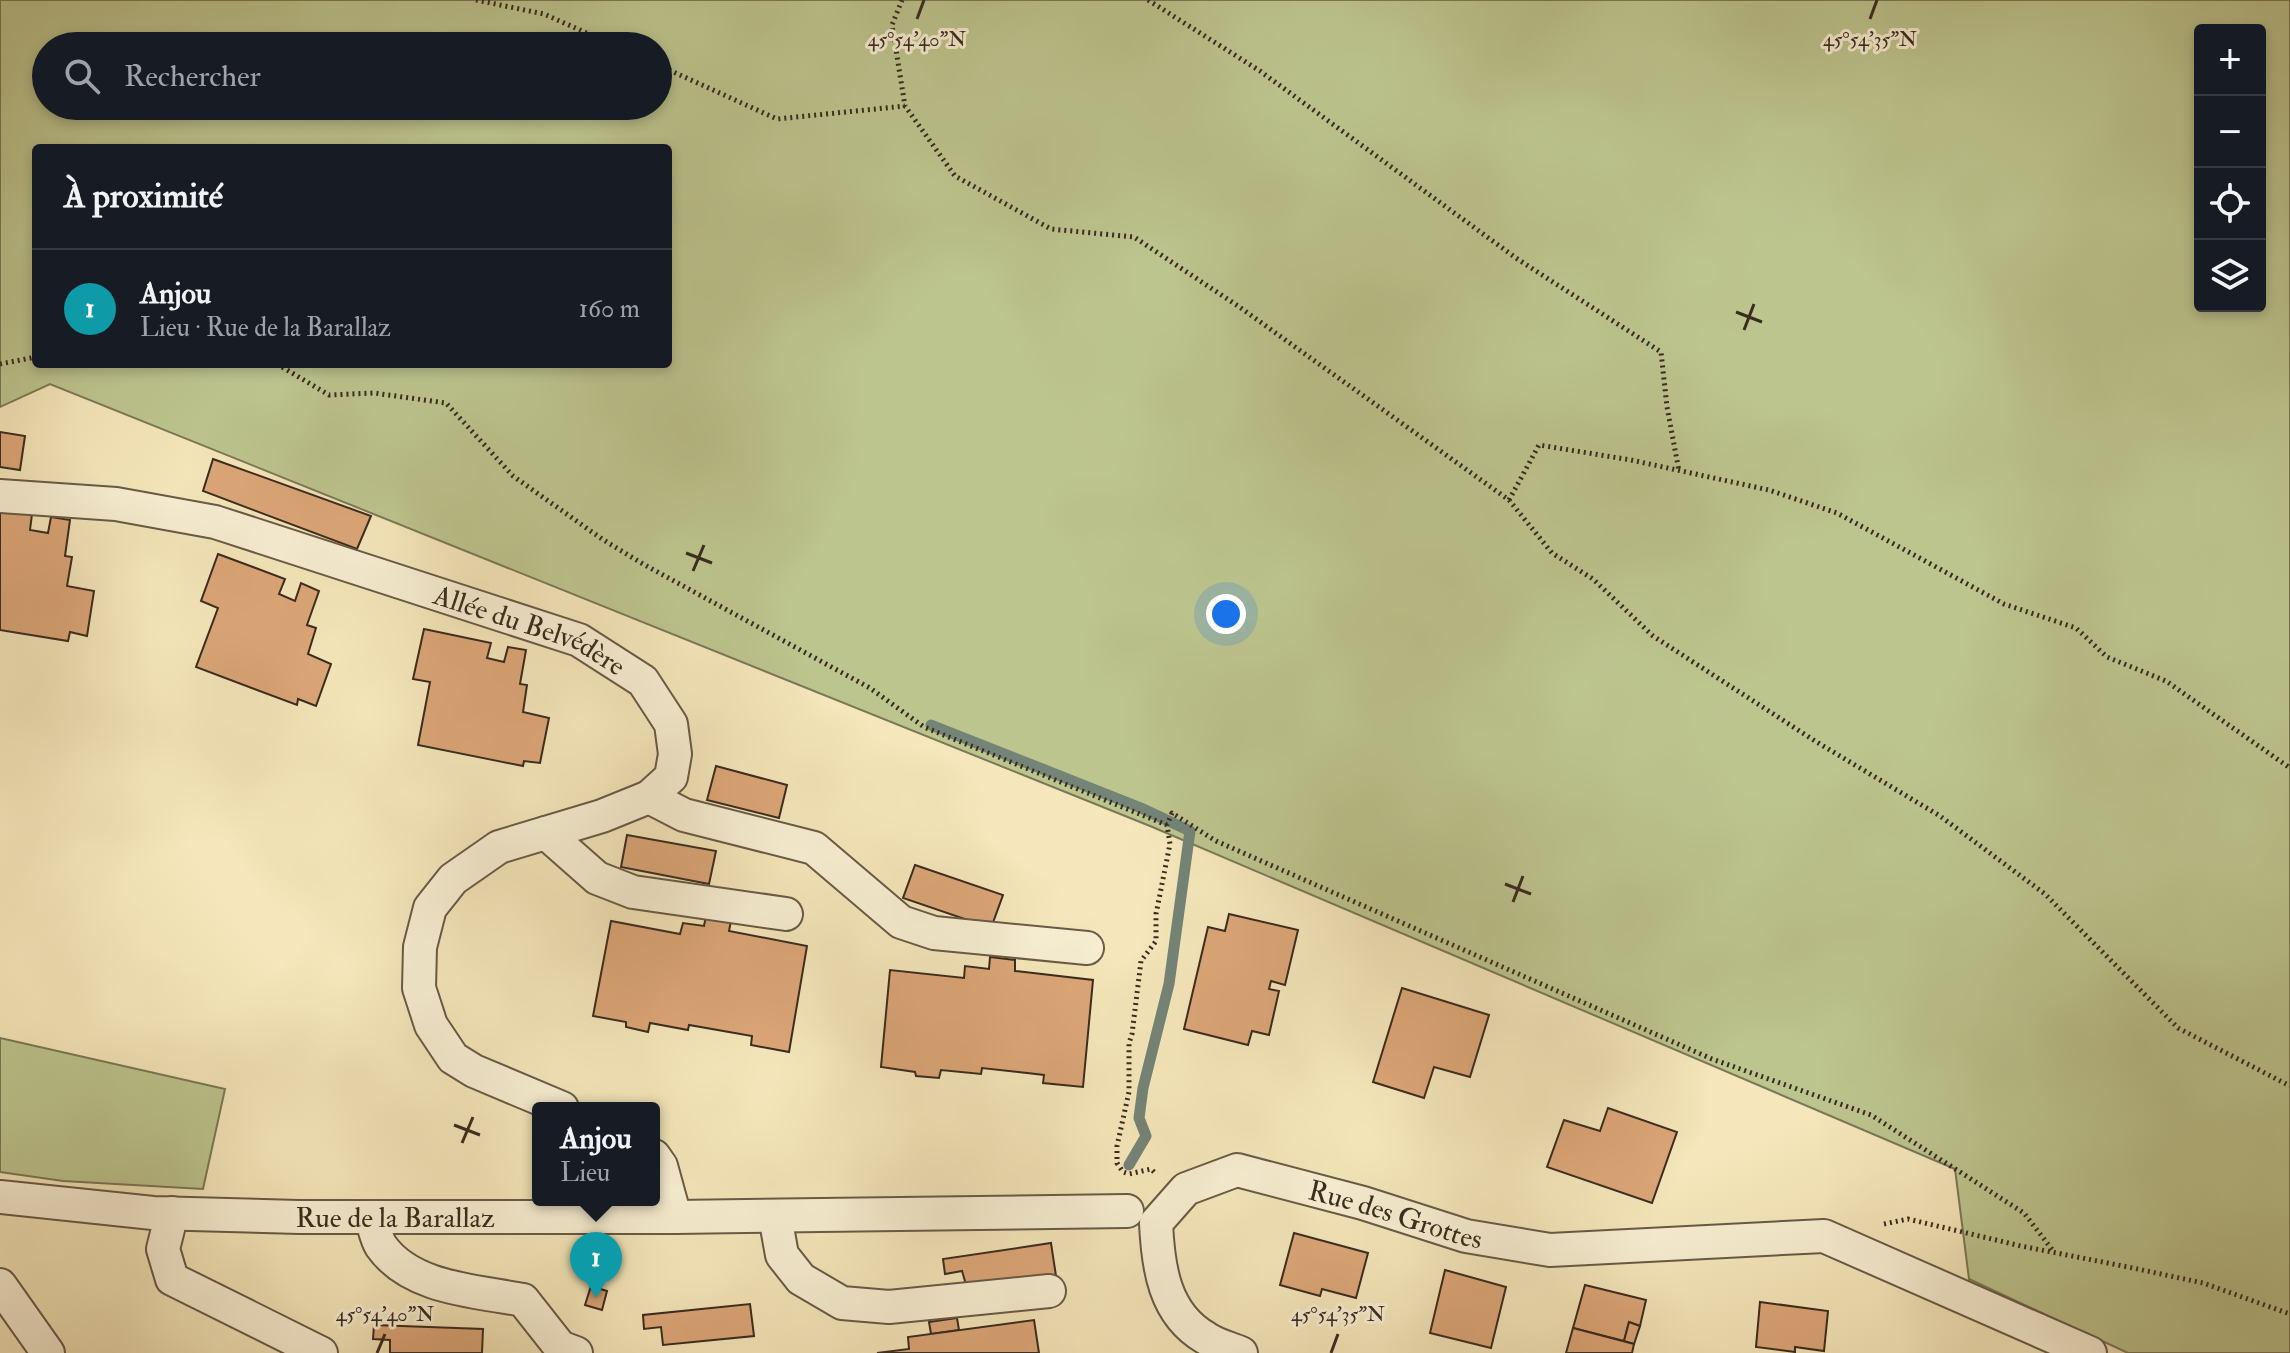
<!DOCTYPE html>
<html lang="fr">
<meta charset="utf-8">
<style>
:root{--surface:#171b24;--page:#242831;--text:#f1f3f6;--muted:#9ea1a6;--line:#363941;--accent:#1a73e8}
body{margin:0;font-family:"IM FELL Double Pica",serif;background:var(--page);color:var(--text)}
.controls{position:absolute;right:24px;top:24px;display:grid;overflow:hidden;border-radius:8px;box-shadow:0 4px 12px #0003}
.controls button{width:72px;height:72px;display:grid;place-items:center;padding:0;border:0;border-bottom:2px solid var(--line);background:var(--surface);color:var(--text);font:40px sans-serif}
.you{position:absolute;left:1226px;top:614px;width:28px;height:28px;margin:-20px;border:6px solid #fff;border-radius:50%;background:#1a73e8;box-shadow:0 0 0 12px #1a73e833}
.badge{display:grid;place-items:center;width:52px;height:52px;border-radius:50%;background:var(--accent);color:#fff;font-size:26px;font-weight:700}
.pin{position:absolute;translate:-50% -66px;filter:drop-shadow(0 2px 4px #0008)}
.pin::after{content:'';position:absolute;top:42px;width:28px;height:24px;background:inherit;clip-path:polygon(0 0,100% 0,50% 100%)}
.popup{position:absolute;left:532px;top:1102px;width:128px;height:104px;box-sizing:border-box;display:grid;place-content:center;border-radius:8px;background:var(--surface);filter:drop-shadow(0 2px 6px #0005);font-size:26px;white-space:nowrap;color:var(--muted)}
.popup b{font-size:30px;color:var(--text)}
.popup::after{content:'';position:absolute;left:50%;top:100%;margin-left:-16px;border:16px solid transparent;border-top-color:var(--surface)}
.list{margin:0;padding:0;list-style:none}
h2{display:flex;justify-content:space-between;align-items:center;height:104px;margin:0;padding:0 32px;font-size:34px}
h2 small{font-size:26px;font-weight:400;color:var(--muted)}
.list li{display:grid;grid-template-columns:52px 1fr auto;gap:24px;align-items:center;box-sizing:border-box;height:120px;padding:0 32px;border-top:2px solid var(--line)}
.list b{display:block;font-size:30px;white-space:nowrap}
.list p{margin:0;font-size:26px;white-space:nowrap;color:var(--muted)}
.list em{font-size:26px;font-style:normal;color:var(--muted)}
.icon{flex:none;width:44px;height:44px;fill:none;stroke:currentColor;stroke-width:2;stroke-linecap:round;stroke-linejoin:round}
.map{position:relative;flex:none;width:2290px;height:1353px;overflow:hidden}
.search{position:absolute;background:var(--surface);box-shadow:0 4px 12px #0003;left:32px;top:32px;width:640px;height:88px;display:flex;align-items:center;gap:20px;box-sizing:border-box;padding:0 28px;border-radius:44px;color:var(--muted);font-size:30px}
.panel{position:absolute;background:var(--surface);box-shadow:0 4px 12px #0003;left:32px;top:144px;width:640px;height:224px;border-radius:8px}
.map>svg:first-child{display:block}
</style>
<div class="map">
<svg width="2290" height="1353" viewBox="0 0 2290 1353">
<rect width="100%" height="100%" fill="#f5e7bb"/>
<filter id="stains"><feTurbulence type="fractalNoise" baseFrequency=".0025" numOctaves="4"/><feColorMatrix values="0 0 0 0 .2 0 0 0 0 .09 0 0 0 0 .02 0 0 0 .5 -.17"/></filter>
<radialGradient id="worn" r=".72"><stop offset=".6" stop-color="#630" stop-opacity="0"/><stop offset="1" stop-color="#630" stop-opacity=".3"/></radialGradient>
<g fill="#bdc58f" stroke="#7b7857" stroke-width="2" fill-rule="evenodd">
<path d="M0,0h2290v1353h-162l-159,-74 -14,-110 -805,-343 -1100,-442 -50,23zM2200,30h60v276h-60zM46,46h612v60h-612zM36,148h632v216h-632z"/>
<polygon points="0,1038 225,1089 203,1189 63,1181 0,1172"/>
</g>
<g fill="none" stroke-linecap="round" stroke-linejoin="round">
<polyline stroke="#748477" stroke-width="11" points="931,725 1141,808 1190,831 1169,984 1143,1088 1139,1118 1146,1136 1129,1165"/>
</g>
<g fill="#dca678" stroke="#392b1f" stroke-width="2">
<polygon points="0,432 25,436 20,470 0,467"/>
<polygon points="213,459 371,516 357,549 203,491"/>
<polygon points="0,509 32,514 30,530 48,533 51,517 70,520 65,556 72,557 67,586 94,591 87,636 70,632 68,641 0,630"/>
<polygon points="218,554 285,579 279,594 295,601 301,583 319,591 307,625 316,628 308,654 331,664 316,706 298,699 297,705 196,667 218,608 201,601"/>
<polygon points="424,629 491,643 487,658 504,662 508,647 526,650 520,684 527,685 523,712 549,718 540,763 524,761 523,766 418,745 430,682 413,679"/>
<polygon points="716,766 787,785 779,818 707,800"/>
<polygon points="627,835 716,851 709,884 621,867"/>
<polygon points="915,865 1003,895 991,928 903,898"/>
<polygon points="1229,914 1298,930 1285,985 1271,981 1269,989 1279,991 1269,1035 1252,1031 1248,1045 1184,1029 1208,927 1225,931"/>
<polygon points="706,916 731,921 729,931 807,946 789,1052 751,1045 752,1036 689,1025 688,1030 650,1023 648,1032 626,1027 626,1022 593,1016 611,921 680,934 683,923 704,926"/>
<polygon points="990,957 1015,960 1015,971 1093,980 1083,1087 1043,1083 1044,1075 982,1068 981,1074 941,1070 939,1078 916,1076 915,1072 881,1067 890,970 964,978 965,966 989,969"/>
<polygon points="1402,988 1489,1015 1470,1077 1434,1067 1424,1098 1373,1082"/>
<polygon points="1608,1108 1677,1132 1652,1203 1547,1167 1564,1120 1600,1131"/>
<polygon points="1294,1233 1368,1253 1356,1298 1322,1289 1320,1296 1280,1285"/>
<polygon points="1051,1243 1056,1276 967,1288 962,1271 945,1274 943,1259"/>
<polygon points="1445,1270 1506,1287 1491,1348 1430,1333"/>
<polygon points="1585,1285 1646,1300 1640,1326 1629,1322 1624,1341 1573,1328"/>
<polygon points="591,1286 607,1291 602,1310 585,1305"/>
<polygon points="1760,1302 1828,1311 1824,1351 1795,1347 1795,1352 1756,1347"/>
<polygon points="750,1304 754,1336 663,1345 661,1327 644,1329 643,1315"/>
<polygon points="957,1318 959,1330 931,1334 929,1322"/>
<polygon points="1034,1320 1039,1353 877,1353 909,1349 908,1337"/>
<polygon points="1629,1322 1640,1326 1634,1344 1624,1341"/>
<polygon points="374,1325 483,1329 482,1353 390,1353 390,1340 373,1339"/>
<polygon points="1573,1328 1634,1344 1632,1353 1566,1353"/>
</g>
<g fill="none" stroke-linecap="round" stroke-linejoin="round">
<g stroke="#685a46" stroke-width="36">
<g id="street">
<path id="s1" d="M0,496l116,8 99,18 364,118 64,41 28,43 4,30 -4,23 -22,20 -47,19 -103,31 -46,32 -23,29 -10,39 -1,41 12,37 22,33 21,13 88,37"/>
<polyline points="649,797 684,815 814,848 901,922 934,933 1087,948"/>
<polyline points="546,833 597,878 633,892 786,914"/>
<polyline points="654,1156 661,1166 675,1217"/>
<path id="s2" d="M0,1197l153,16 146,4h376l452,-6"/>
<polyline points="172,1213 163,1249 172,1279 321,1353"/>
<polyline points="775,1216 782,1255 801,1279 842,1303 889,1307 1049,1291"/>
<path d="M371,1217c3,9 5,21 10,29 30,43 96,45 142,54l37,47 16,6"/>
<polyline points="0,1285 48,1353"/>
<path id="s3" d="M1241,1353c-12,-5 -25,-8 -35,-15 -42,-24 -48,-71 -50,-115l30,-34 51,-19 126,33 103,33 84,14 274,-14 266,117"/>
</g>
</g>
<g stroke="#392b1f" stroke-width="5" stroke-dasharray="2 4" stroke-linecap="butt">
<polyline points="476,0 544,14 616,46"/>
<polyline points="902,0 892,25 905,106 955,176 1051,229 1134,237 1238,306 1509,500 1552,553 1593,579 1653,636 1815,741 1940,816 2045,894 2178,1028 2290,1086"/>
<polyline points="1148,0 1260,71 1516,258 1661,352 1667,407 1679,471"/>
<polyline points="658,65 777,119 905,106"/>
<polyline points="0,364 36,357"/>
<polyline points="277,364 329,395 374,393 446,403 513,476 602,539 643,564 870,688 924,727 1167,825"/>
<polyline points="1509,500 1539,445 1631,460 1769,490 1837,513 2004,604 2076,628 2107,657 2166,681 2290,768"/>
<polyline points="1154,1172 1151,1169 1129,1174 1123,1172 1117,1163 1117,1146 1129,1092 1129,1043 1132,1034 1141,961 1156,941 1156,914 1170,844 1167,825 1172,813 1216,841 1712,1059 1871,1115 2024,1213 2054,1252"/>
<polyline points="1884,1224 1908,1219 2021,1246 2133,1268 2203,1283 2290,1314"/>
</g>
<use href="#street" stroke="#f8efd3" stroke-width="32"/>
</g>
<path fill="none" stroke="#392b1f" stroke-width="3" d="M917,19l7,-19M1870,19l7,-19M1736,312l26,10M1744,330l10,-26M686,553l26,10M693,571l11,-26M1505,884l26,10M1513,902l10,-26M454,1125l26,10M462,1143l11,-26M377,1353l8,-19M1331,1353l7,-19"/>
<g text-anchor="middle" stroke-width="6" stroke-linejoin="round" paint-order="stroke">
<g font-size="28" fill="#392b1f" stroke="#f8efd3">
<text dy="10" stroke="none"><textPath href="#s1" startOffset="550">Allée du Belvédère</textPath></text>
<text dy="10" stroke="none"><textPath href="#s3" startOffset="434">Rue des Grottes</textPath></text>
<text dy="10" stroke="none"><textPath href="#s2" startOffset="396">Rue de la Barallaz</textPath></text>
</g>
</g>
<g font-size="20" text-anchor="middle" fill="#392b1f" stroke="#f8efd3" stroke-width="6" stroke-linejoin="round" paint-order="stroke">
<text x="917" y="46">45°54'40"N</text>
<text x="1870" y="46">45°54'35"N</text>
<text x="385" y="1321">45°54'40"N</text>
<text x="1338" y="1321">45°54'35"N</text>
</g>
<rect width="100%" height="100%" filter="url(#stains)"/>
<rect width="100%" height="100%" fill="url(#worn)"/>
</svg>
<div class="controls">
<button>+</button>
<button>−</button>
<button><svg class="icon" aria-label="locate" viewBox="0 0 24 24"><circle cx="12" cy="12" r="6"/><path d="M12 2v4M12 18v4M2 12h4M18 12h4"/></svg></button>
<button><svg class="icon" aria-label="layers" viewBox="0 0 24 24"><path d="M12 4l9 5-9 5-9-5zM3 14l9 5 9-5"/></svg></button>
</div>
<div class="you"></div>
<div class="pin badge" style="left:596px;top:1298px;background:#0f9aa8">1</div>
<div class="popup"><b>Anjou</b>Lieu</div>
<div class="search"><svg class="icon" aria-label="search" viewBox="0 0 24 24"><circle cx="10" cy="10" r="6"/><path d="M15 15l6 6"/></svg>Rechercher</div>
<section class="panel">
<h2>À proximité<small></small></h2>
<ul class="list">
<li><span class="badge" style="background:#0f9aa8">1</span><div><b>Anjou</b><p>Lieu · Rue de la Barallaz</p></div><em>160 m</em></li>
</ul>
</section>
</div>
